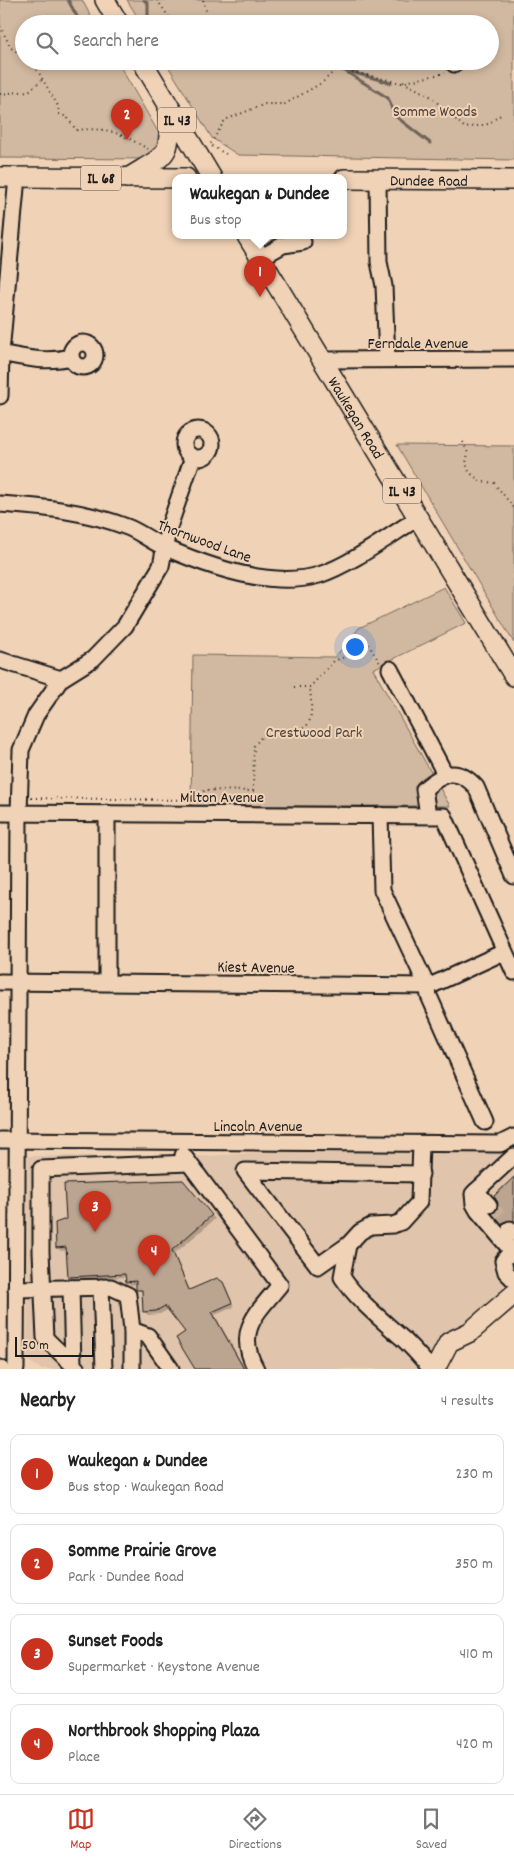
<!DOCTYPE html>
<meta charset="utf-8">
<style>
:root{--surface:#fff;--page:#f6f6f6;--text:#222;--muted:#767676;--line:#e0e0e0;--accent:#c8321e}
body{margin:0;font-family:Dekko,sans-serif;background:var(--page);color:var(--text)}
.scale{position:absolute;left:15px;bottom:12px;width:79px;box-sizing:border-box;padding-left:5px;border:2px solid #1c1c1c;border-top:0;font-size:14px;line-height:18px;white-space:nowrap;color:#1c1c1c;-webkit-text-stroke:4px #f0d2b6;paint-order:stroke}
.you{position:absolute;left:354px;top:646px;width:18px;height:18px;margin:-12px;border:4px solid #fff;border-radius:50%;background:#1a73e8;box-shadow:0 0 0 8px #1a73e833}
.badge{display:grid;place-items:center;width:32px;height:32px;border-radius:50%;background:var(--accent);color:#fff;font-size:16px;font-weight:700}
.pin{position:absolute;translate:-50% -41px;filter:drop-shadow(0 1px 2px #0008)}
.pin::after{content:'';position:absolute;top:26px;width:18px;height:15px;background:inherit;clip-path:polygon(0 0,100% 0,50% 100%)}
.popup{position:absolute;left:172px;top:174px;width:175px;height:65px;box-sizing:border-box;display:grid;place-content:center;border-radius:10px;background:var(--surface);filter:drop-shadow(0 1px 4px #0005);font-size:16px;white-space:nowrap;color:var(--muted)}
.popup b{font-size:19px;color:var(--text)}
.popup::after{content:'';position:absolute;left:50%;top:100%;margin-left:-10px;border:10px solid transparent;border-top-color:var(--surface)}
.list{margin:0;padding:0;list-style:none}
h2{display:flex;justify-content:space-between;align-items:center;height:65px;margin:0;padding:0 20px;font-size:21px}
h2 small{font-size:16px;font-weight:400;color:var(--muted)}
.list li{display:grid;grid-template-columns:32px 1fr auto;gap:15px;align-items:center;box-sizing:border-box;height:80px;margin:0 10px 10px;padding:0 10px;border:1px solid var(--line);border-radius:10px}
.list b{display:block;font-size:19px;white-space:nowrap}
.list p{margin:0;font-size:16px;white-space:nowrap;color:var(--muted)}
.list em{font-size:16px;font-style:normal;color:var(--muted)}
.icon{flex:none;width:28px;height:28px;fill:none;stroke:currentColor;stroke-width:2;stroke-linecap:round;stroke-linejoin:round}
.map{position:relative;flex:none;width:514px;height:1369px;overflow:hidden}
.search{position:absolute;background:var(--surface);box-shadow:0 2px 8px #0003;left:15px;right:15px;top:15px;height:55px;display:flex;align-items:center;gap:12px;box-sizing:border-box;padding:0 18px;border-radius:28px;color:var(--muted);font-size:19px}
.sheet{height:425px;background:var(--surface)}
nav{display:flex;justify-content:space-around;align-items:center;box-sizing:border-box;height:70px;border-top:1px solid var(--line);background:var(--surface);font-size:14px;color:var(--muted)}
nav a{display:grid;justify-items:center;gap:2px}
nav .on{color:var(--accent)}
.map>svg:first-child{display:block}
</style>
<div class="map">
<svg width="514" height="1369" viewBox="0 0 514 1369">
<rect width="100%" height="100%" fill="#f0d2b6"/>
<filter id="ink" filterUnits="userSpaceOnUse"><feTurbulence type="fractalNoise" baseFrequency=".02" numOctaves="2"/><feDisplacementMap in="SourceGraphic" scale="10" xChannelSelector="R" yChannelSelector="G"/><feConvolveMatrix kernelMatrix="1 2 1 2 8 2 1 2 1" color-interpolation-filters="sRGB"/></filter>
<g filter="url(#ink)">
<polygon fill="#e0c4ab" points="514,1141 514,1281 416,1369 41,1369 27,1360 28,1156 203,1156 346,1148"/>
<g fill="#d1b8a0" stroke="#766a5e">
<polygon points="0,0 82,0 95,24 24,24 24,61 117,61 165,144 154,159 0,158"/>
<polygon points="127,0 514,0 514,160 238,155 212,138 165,61 490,61 490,24 142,24"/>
<polygon points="397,445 514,446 514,643"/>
<polygon points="444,587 466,623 373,669 450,806 191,806 193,655 335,657 359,628"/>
</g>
<g fill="#0003">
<polygon points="514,1182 514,1223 506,1227 503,1224"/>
<polygon points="186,1185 215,1219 174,1254 190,1290 222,1283 226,1287 234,1307 215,1315 245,1369 197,1369 187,1332 169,1309 160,1314 148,1315 144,1311 143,1293 138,1289 137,1284 130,1285 127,1277 72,1280 69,1277 68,1250 61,1251 57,1247"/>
</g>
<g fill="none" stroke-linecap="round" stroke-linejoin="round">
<g stroke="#6f6359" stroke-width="3">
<polyline points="68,0 81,24"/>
<polyline points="144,0 148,4 148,17 164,24"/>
<polyline points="102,61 104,64"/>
<polyline points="314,61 345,71 388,98 394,115 430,143"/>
<polyline points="351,72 391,83"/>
</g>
</g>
<g fill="#bca590" stroke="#1c1c1c">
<polygon points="514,1177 514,1221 507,1220 502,1225 492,1214 498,1207 494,1196"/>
<polygon points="183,1180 212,1215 172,1250 189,1290 217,1278 223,1282 232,1303 212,1312 244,1369 195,1369 176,1338 185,1332 165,1306 156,1311 143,1312 142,1290 136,1290 136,1281 126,1282 125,1274 68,1277 66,1247 56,1248 55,1223 66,1219 64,1184"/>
</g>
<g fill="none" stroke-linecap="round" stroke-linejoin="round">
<polyline stroke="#c6ae97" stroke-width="15" stroke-dasharray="15 8" stroke-linecap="butt" points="489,1205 510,1229"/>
<g stroke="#1c1c1c" stroke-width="19">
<g id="minor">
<polyline points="453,61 454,64"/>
<polyline points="378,179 379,262 384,286 387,359"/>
<polyline points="260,258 283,245 303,242"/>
<circle cx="83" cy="355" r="12"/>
<path d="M0,353c24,5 47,10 71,4"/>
<polyline points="322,360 514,359"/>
<polyline points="0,396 1,353 17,177"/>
<circle cx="198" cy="444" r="14"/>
<path d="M0,504c43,3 86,7 127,23 13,5 24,14 37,20 43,19 108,42 155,28 31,-10 70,-39 99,-57"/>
<polyline points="0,660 61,679"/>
<polyline points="390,669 445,774"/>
<polyline points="0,813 444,816 514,972"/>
<polyline points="380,815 382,890 427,986 429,996 485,1122"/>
<path d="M428,815l-4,-26c19,-16 33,-23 52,-2l38,89"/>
<polyline points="0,982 430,986 504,952"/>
<polyline points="107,982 107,813"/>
<polyline points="0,1140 500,1144 514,1137"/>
<path d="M421,1144l-2,58 -18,20 -8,3 -22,1 -11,6 -12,13 -6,32c16,24 38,41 60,61 10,9 20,21 29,31"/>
<path d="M183,1155l97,130c-24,29 -45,46 -24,84"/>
<polyline points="476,1191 489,1205"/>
<polyline points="510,1229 514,1233"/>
<polyline points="348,1245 318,1266 245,1171 421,1174"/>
<polyline points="514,1248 503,1261 506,1272 514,1280"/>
<polyline points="511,1250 478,1211 474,1204 473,1194 514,1156"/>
<polyline points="101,1287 104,1369"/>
<polyline points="71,1288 73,1365"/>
<polyline points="16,1289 111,1287 128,1295 132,1330 148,1336 171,1369"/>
<polyline points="132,1330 132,1369"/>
<polyline points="0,1368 2,1369"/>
<polyline points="16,1369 19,813 21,750 36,715 61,679 93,659 125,626 161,566 168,530 193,457"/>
<polyline points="77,1369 45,1338 41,1252 41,1169 189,1163"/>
</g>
</g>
<g stroke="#1c1c1c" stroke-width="22">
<g id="major">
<polyline points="105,0 119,24"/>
<polyline points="142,61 212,178"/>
<polyline points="0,177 186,178"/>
<path d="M128,178c42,-26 43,-20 40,-70"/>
<path id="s1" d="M344,179l170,1"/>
<path id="s2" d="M247,236l267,440"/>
<polyline points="436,1367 449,1342 470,1332 514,1294"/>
</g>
</g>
<g stroke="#1c1c1c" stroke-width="2" stroke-dasharray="1 4" stroke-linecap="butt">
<polyline points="157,0 173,23 177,24"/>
<polyline points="203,0 209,21 213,24"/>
<polyline points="0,26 11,48 24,56"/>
<path d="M32,61l26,45 1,8 8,3 9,13c33,-3 44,3 72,19"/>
<polyline points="321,61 340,67"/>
<polyline points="340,66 349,61"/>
<polyline points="403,82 430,96 465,128 488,124 502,114"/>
<polyline points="0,94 29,91 43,79"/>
<polyline points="226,154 210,145 225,120 265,104 285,104 323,82 337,68 401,83 445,73"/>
<polyline points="463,442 468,453 466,463 469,472 480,481 494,483 514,508"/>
<polyline points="294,687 310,687 334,661 353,654 368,644 380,663"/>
<path d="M31,798l156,2 9,-2 9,-8 48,1 1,-45 9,-11c42,-10 52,6 47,-48"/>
</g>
<use href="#minor" stroke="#f0d2b6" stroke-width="15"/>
<use href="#major" stroke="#f0d2b6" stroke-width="19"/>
</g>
</g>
<g text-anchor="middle" stroke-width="4" stroke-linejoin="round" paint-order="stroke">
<g fill="#f0d2b6" stroke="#5c534a" stroke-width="1">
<rect x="158" y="107.5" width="38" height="25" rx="4"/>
<rect x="81" y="165.5" width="40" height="25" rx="4"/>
<rect x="383" y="478.5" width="38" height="25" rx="4"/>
</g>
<g font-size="15" font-weight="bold" fill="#1c1c1c">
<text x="177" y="125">IL 43</text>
<text x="101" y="183">IL 68</text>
<text x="402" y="496">IL 43</text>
</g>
<g font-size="16" fill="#49433d" stroke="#f0d2b6">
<text x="435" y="116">Somme Woods</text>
<text x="314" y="737">Crestwood Park</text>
</g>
<g font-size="16" fill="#1c1c1c" stroke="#f0d2b6">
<text dy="6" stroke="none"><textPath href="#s1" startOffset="85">Dundee Road</textPath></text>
<text x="418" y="348">Ferndale Avenue</text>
<text dy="6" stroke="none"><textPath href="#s2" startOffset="212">Waukegan Road</textPath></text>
<text transform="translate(205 540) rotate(20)" y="6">Thornwood Lane</text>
<text x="222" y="802">Milton Avenue</text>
<text transform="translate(256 966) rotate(1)" y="6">Kiest Avenue</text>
<text x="258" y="1131">Lincoln Avenue</text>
</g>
</g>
</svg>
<div class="scale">50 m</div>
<div class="you"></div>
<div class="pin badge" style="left:260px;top:297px">1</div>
<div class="popup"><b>Waukegan &amp; Dundee</b>Bus stop</div>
<div class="pin badge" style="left:127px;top:140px">2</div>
<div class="pin badge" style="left:95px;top:1232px">3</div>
<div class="pin badge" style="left:154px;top:1276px">4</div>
<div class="search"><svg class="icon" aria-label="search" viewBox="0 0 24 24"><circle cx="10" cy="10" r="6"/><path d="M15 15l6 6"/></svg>Search here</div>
</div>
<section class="sheet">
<h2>Nearby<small>4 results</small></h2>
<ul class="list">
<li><span class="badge">1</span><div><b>Waukegan &amp; Dundee</b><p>Bus stop · Waukegan Road</p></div><em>230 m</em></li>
<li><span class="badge">2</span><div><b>Somme Prairie Grove</b><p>Park · Dundee Road</p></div><em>350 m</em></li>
<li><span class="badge">3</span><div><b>Sunset Foods</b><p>Supermarket · Keystone Avenue</p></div><em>410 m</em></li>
<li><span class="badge">4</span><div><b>Northbrook Shopping Plaza</b><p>Place</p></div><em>420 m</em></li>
</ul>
</section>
<nav>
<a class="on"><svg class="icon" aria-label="map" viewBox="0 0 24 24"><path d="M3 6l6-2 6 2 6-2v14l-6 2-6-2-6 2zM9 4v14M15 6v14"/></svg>Map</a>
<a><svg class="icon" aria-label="directions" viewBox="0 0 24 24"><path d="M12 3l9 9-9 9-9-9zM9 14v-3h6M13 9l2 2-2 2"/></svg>Directions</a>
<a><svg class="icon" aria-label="saved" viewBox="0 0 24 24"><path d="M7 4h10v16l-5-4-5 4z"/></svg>Saved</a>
</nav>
